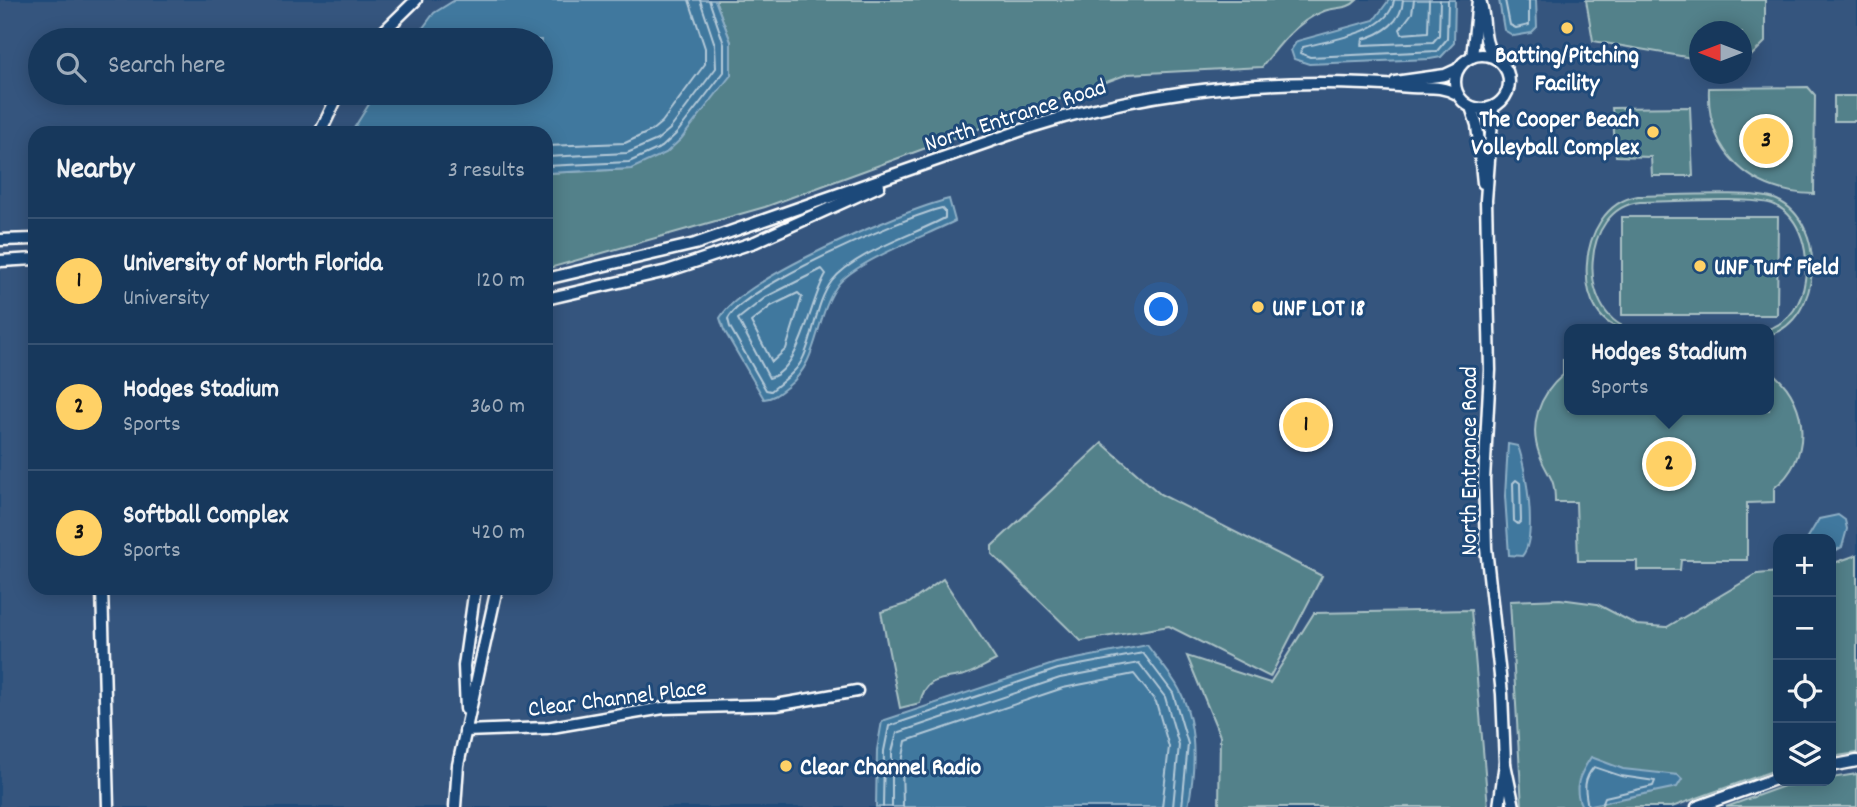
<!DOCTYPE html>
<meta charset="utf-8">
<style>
:root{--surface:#17385c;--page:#203f62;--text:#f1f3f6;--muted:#9eacbb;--line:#365272;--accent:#ffd166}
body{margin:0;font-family:Dekko,sans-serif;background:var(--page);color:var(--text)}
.controls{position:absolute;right:21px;bottom:21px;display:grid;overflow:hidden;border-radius:14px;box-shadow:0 4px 18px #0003}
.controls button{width:63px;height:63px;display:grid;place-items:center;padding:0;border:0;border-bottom:2px solid var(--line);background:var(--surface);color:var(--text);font:35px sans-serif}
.compass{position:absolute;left:1689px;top:21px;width:63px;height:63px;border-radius:50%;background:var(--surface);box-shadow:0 4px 18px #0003;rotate:270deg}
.you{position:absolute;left:1162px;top:310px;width:24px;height:24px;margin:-18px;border:5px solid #fff;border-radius:50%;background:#1a73e8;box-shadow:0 0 0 10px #1a73e833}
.badge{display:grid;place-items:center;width:46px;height:46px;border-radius:50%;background:var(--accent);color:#111;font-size:23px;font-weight:700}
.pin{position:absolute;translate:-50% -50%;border:4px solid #fff;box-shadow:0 2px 7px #0006}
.popup{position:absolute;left:1564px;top:324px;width:210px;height:91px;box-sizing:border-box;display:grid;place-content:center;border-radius:14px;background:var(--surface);filter:drop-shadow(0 2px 5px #0005);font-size:23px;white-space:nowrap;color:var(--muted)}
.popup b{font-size:26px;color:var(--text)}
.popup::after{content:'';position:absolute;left:50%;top:100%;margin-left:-14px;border:14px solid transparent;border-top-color:var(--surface)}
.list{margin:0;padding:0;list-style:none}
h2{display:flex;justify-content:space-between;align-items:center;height:91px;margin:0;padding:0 28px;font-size:30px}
h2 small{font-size:23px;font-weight:400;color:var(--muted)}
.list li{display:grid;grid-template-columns:46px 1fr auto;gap:21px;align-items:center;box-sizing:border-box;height:126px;padding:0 28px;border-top:2px solid var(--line)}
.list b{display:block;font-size:26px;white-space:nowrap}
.list p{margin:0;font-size:23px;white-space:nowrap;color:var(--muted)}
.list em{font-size:23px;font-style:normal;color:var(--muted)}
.icon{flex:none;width:38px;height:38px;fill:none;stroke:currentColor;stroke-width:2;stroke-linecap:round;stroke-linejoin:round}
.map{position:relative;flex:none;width:1857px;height:807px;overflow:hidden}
.search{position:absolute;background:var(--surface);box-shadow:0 4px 18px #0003;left:28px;top:28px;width:525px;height:77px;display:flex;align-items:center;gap:18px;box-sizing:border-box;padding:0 24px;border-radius:38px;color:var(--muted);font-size:26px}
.panel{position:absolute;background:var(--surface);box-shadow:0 4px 18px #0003;left:28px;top:126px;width:525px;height:469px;border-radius:21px}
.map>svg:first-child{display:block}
</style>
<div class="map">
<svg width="1857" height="807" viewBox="0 0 1857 807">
<rect width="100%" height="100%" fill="#1f4a7a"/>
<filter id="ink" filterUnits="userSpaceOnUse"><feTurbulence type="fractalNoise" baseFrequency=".0143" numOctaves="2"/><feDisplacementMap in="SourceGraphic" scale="14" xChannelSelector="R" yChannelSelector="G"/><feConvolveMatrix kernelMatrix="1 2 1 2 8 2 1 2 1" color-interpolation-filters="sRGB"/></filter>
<g filter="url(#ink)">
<path fill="#34547e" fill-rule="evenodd" d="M0,0h455l-21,13 -18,27h-376v53h340l-28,40h-317v455h511v-406l158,-47 94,-135h1059v807h-1857zM1700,32h42v42h-42zM1569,329h200v81h-200zM1778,539h53v242h-53z"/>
<g fill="#53818a" stroke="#a9c0c4" stroke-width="2">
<path d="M715,0h642c-10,11 -22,6 -35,12 -26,10 -44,34 -60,55l-134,7 -363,133 -219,62v-96l85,-4 100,-94v-33z"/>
<polygon points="1586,0 1765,0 1765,42 1749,58 1742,58 1742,32 1700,32 1699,58 1692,58 1593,41"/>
<path d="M1808,87l7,8 -1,99c-62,-1 -108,-41 -105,-106z"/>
<rect x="1834" y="96" width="23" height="25"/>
<polygon points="1690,107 1693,176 1652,176 1651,157 1616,156 1612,108"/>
<path d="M1638,196c30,0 117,-6 139,4 51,23 45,120 -8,135l-1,-6c22,-7 34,-26 37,-49 4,-26 -3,-62 -30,-75 -21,-9 -108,-3 -135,-3 -59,6 -64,110 -10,127 -61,0 -57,-123 8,-133z"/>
<polygon points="1622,217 1778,217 1777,315 1622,315"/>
<path d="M1563,360h6v50h200v-49h6v14c34,30 37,84 -1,113v14l-27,1v57h-66l-1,10h-43v-9h-59l-2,-59h-21c0,-27 -7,-24 -15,-46 -12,-30 -1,-61 23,-81z"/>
<polygon points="1102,443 1160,494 1322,576 1270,677 1169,626 1081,641 992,554 992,546"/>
<polygon points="1857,555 1857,753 1831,757 1831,564"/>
<polygon points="1778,572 1778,769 1672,807 1522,807 1510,601 1560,599 1597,604 1637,625 1667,627 1757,574"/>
<path d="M943,579l53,81c-11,5 -24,14 -36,16 -21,3 -35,3 -40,27l-20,5 -19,-96 28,-9z"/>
<polygon points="1471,610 1488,807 1219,807 1220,736 1187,656 1270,683 1314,613"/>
<polygon points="1857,774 1857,807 1726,807 1784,786 1831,781 1831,778"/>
</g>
<g fill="#41789e" stroke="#8daec5" stroke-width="2">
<polygon points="455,0 715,0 731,42 731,75 681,139 666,153 631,169 546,173 546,133 351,133 376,93 541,93 541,40 414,40 434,13"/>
<polygon points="1389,0 1455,0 1454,43 1441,57 1430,59 1309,64 1294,59 1291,50 1297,41 1374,20"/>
<polygon points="1499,0 1536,0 1537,27 1531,33 1514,36 1504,30"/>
<path d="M949,199l6,22c-30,15 -101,41 -118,65 -23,33 -17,75 -50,101 -8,6 -13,11 -23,12l-40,-69 -4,-12c23,-40 181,-107 229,-119z"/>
<path d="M1508,444l10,2c8,22 20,92 4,110l-13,-1 -4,-59z"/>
<polygon points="1838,515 1845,520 1847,529 1842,547 1831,553 1831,539 1807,539 1819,519"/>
<path d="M1147,645c10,14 24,29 32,44 19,37 17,79 9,118h-312l1,-57 5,-29 174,-58z"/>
<path d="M1591,757l32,12 55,6 4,4 -5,8 -95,20c-10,-19 -2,-33 9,-50z"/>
</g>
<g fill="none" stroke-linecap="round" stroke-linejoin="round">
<g stroke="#b3c9d8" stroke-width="2">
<path d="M1394,0c-4,33 -65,40 -91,47l-3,6 10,4 127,-6 10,-12 1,-39"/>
<path d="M1403,0c-1,22 -21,34 -40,39l-1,6 71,-3 6,-7 1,-35"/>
<polyline points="1414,0 1412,13 1400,29 1402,34 1428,32 1429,0"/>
<polyline points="1505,0 1510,25 1516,28 1529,25 1529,0"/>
<polyline points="546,146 625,143 651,131 662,122 705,64 705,48 689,0"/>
<polyline points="546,157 627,153 657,140 670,129 716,68 715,45 700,0"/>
<polyline points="546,166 629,162 662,147 676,134 724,72 724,44 709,0"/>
<path d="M942,208l3,3v7c-32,17 -91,35 -113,63 -16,21 -17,51 -28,75 -6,15 -21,25 -33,35l-5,-1 -36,-63 -2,-8c15,-32 176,-102 214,-111z"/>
<path d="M822,269l4,5c-16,26 -25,96 -57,104l-31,-59 28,-22z"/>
<polygon points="798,293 802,297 786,349 772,362 751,322 771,306"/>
<polygon points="1516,480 1520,483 1521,521 1518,524 1514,521 1513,483"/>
<polyline points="883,807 884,751 889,726 1058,669 1143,653 1173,693 1188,744 1182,807"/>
<polyline points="892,807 892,752 897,733 1060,678 1139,663 1165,697 1179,745 1173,807"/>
<polyline points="903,807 902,762 906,741 1063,688 1134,674 1156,702 1169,747 1162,807"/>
<path d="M1588,807c-3,-17 -6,-26 6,-40l27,9 34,5 -2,5 -48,11 -4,10"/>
</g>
<g stroke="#fff" stroke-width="15">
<g id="minor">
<path d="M1480,0c7,21 0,40 15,58"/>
<polyline points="375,40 416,0"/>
<circle cx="1482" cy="82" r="27"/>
<polyline points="1472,57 1478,0"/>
<polyline points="1395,82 1445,75 1458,69"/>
<polyline points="1471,107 1477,125 1483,183"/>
<polyline points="1493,107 1486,200 1490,370 1484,480 1486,548 1502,694 1505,763 1499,807"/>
<polyline points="320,133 339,93"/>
<polyline points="0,240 35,239"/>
<polyline points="0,261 35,259"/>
<path d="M546,279l149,-35 339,-118c124,-39 247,-50 377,-39 17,1 30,-2 46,7"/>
<polyline points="546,299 667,271 755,242 879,186"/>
<polyline points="102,588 108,807"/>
<polyline points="466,709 464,666 475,588"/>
<polyline points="465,731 546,728 663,708 776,705 857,691"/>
<polyline points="1505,764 1514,807"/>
<polyline points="1831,766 1857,761"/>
<polyline points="455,807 458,765 497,588"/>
<polyline points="1697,807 1778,778"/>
</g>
</g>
<use href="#minor" stroke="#1f4a7a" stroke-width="10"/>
</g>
</g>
<g fill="#ffd166" stroke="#1f4a7a" stroke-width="2.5">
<circle cx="1567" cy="28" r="7"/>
<circle cx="1653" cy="132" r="7"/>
<circle cx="1700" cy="266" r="7"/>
<circle cx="1258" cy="307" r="7"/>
<circle cx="786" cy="766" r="7"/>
</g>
<g text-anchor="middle" stroke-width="6" stroke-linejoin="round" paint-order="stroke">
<g font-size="24" font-weight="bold" fill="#fff" stroke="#1f4a7a" text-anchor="start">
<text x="1567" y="62" text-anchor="middle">Batting/Pitching<tspan x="1567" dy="28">Facility</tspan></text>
<text x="1639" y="126" text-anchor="end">The Cooper Beach<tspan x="1639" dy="28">Volleyball Complex</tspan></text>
<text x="1714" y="274">UNF Turf Field</text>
<text x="1272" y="315">UNF LOT 18</text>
<text x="800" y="774">Clear Channel Radio</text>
</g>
<g font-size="24" fill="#fff" stroke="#1f4a7a">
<text transform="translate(1015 114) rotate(-18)" y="8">North Entrance Road</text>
<text transform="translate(1468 461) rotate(-90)" y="8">North Entrance Road</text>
<text transform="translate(617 697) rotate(-7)" y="8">Clear Channel Place</text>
</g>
</g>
</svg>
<div class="controls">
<button>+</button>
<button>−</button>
<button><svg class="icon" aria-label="locate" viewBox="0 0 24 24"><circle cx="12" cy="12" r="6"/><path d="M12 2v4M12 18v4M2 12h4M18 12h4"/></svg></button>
<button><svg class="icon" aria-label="layers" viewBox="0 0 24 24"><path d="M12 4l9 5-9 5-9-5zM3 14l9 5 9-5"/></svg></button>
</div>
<svg class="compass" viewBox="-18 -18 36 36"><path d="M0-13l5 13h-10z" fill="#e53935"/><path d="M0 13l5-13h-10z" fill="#9eacbb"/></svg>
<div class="you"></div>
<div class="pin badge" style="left:1306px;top:425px">1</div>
<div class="pin badge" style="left:1669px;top:464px">2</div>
<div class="popup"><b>Hodges Stadium</b>Sports</div>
<div class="pin badge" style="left:1766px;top:141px">3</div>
<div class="search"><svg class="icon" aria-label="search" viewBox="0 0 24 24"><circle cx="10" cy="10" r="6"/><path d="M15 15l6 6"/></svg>Search here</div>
<section class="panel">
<h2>Nearby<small>3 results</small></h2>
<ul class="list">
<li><span class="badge">1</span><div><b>University of North Florida</b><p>University</p></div><em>120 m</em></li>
<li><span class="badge">2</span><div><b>Hodges Stadium</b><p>Sports</p></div><em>360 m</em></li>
<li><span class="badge">3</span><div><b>Softball Complex</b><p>Sports</p></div><em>420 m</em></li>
</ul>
</section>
</div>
